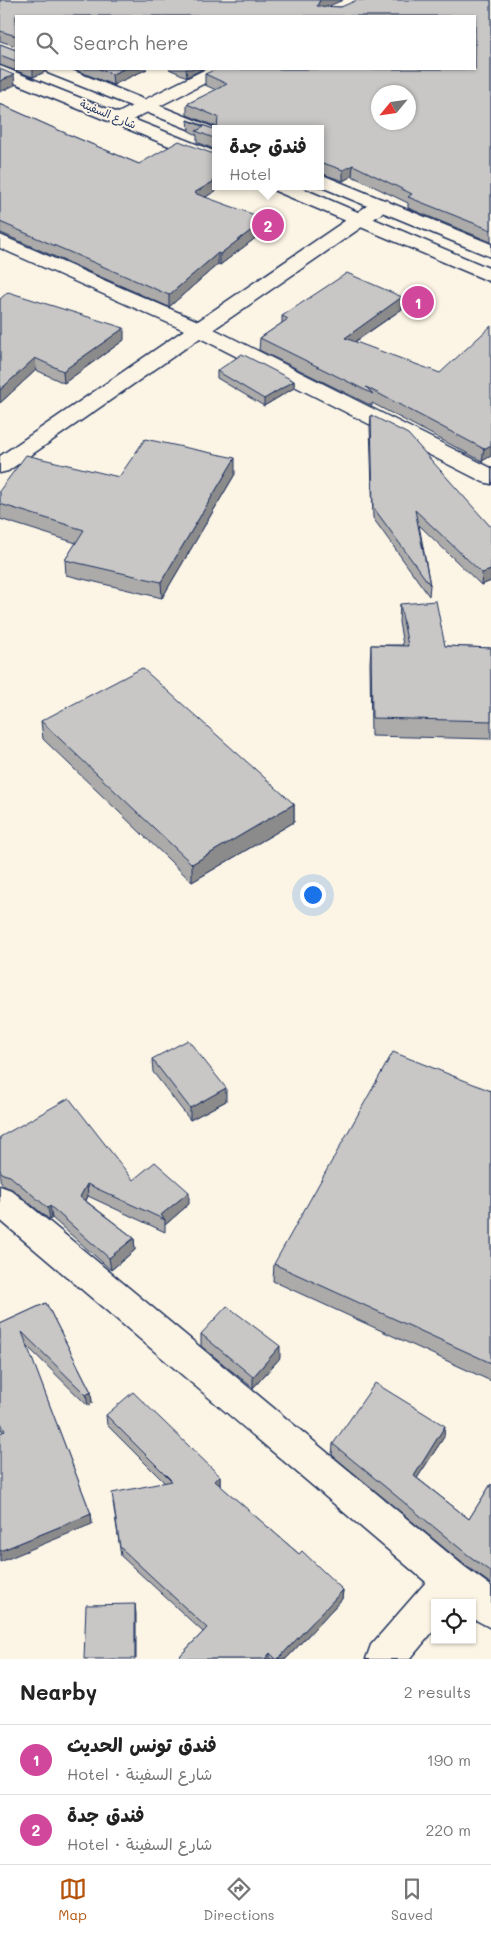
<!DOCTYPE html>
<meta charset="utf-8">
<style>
:root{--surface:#fff;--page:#f2f2f2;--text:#222;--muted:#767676;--line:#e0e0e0;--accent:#b45309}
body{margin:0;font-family:Mali,"Playpen Sans Arabic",sans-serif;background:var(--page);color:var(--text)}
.controls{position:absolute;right:15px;bottom:15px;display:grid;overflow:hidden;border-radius:0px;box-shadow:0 1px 4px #0004}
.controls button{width:45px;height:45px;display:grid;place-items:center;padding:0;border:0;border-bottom:1px solid var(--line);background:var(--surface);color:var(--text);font:25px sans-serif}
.compass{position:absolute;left:371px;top:85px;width:45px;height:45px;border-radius:50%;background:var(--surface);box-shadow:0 1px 4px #0004;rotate:241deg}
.you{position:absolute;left:312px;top:894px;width:18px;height:18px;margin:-12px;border:4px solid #fff;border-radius:50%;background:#1a73e8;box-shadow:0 0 0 8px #1a73e833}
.badge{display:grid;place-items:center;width:32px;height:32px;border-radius:50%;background:var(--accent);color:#fff;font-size:16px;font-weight:700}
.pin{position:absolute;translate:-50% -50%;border:2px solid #fff;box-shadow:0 1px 5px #0006}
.popup{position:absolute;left:212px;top:125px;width:112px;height:65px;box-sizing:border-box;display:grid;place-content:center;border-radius:0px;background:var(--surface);filter:drop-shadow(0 1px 4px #0005);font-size:16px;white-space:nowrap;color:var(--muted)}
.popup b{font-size:19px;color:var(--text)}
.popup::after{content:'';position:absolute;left:50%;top:100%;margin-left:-10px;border:10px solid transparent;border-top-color:var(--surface)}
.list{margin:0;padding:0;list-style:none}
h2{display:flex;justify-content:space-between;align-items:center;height:65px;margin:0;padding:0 20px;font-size:21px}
h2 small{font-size:16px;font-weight:400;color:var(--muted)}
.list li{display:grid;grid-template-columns:32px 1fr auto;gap:15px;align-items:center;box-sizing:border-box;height:70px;padding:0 20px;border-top:1px solid var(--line)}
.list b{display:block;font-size:19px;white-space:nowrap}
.list p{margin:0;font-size:16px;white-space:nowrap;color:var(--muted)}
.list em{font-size:16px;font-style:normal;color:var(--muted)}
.icon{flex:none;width:28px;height:28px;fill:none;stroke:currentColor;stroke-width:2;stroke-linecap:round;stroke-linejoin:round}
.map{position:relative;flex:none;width:491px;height:1659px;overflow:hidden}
.search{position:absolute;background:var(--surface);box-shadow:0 1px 4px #0004;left:15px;right:15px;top:15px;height:55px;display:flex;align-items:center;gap:12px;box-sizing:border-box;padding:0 18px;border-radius:0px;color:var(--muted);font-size:19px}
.sheet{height:205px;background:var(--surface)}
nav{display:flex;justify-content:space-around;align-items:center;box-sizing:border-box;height:70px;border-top:1px solid var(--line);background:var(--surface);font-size:14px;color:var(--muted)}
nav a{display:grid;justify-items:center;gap:2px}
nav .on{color:var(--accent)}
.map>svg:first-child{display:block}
</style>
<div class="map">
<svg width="491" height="1659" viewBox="0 0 491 1659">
<rect width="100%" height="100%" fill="#fcf5e5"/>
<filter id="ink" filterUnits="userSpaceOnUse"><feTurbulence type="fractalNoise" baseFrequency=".02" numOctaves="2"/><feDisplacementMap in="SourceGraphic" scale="10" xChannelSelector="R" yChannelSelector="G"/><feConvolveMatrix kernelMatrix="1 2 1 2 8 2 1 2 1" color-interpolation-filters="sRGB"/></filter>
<g filter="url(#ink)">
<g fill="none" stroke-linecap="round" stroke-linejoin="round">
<g stroke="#1b2f5e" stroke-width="3">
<g id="minor">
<polygon points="206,69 228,69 225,73 126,123 120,124 114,123 111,119 114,115"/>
<polygon points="381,199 388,201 391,205 388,209 214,329 491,468 491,484 483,482 200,338 8,471 0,473 0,456 184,330 0,248 0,235 198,321 374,201"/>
<polygon points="0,1186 11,1190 465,1567 491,1586 491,1628 472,1618 472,1603 435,1603 435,1629 410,1659 366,1659 371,1645 426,1582 0,1220"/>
</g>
</g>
<g stroke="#1b2f5e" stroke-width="3">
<g id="tertiary">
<polygon points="0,66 216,152 216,165 0,77"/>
<polygon points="45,69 69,69 217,129 216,140 48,73"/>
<polygon points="320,174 491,244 491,257 319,186 320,186"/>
<polygon points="271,186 297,186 491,269 491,282 273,190"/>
</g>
</g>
<use href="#minor" fill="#fcf5e5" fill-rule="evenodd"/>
<use href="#tertiary" fill="#fcf5e5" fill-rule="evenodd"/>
</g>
<g fill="#acabaa" stroke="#1b2f5e">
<polygon points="0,0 341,7 491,0 491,242 408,208 408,203 352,176 343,181 320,173 320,129 217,127 187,115 187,104 216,90 205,85 205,74 475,69 16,46 0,41"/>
<polygon points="0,44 16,50 16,47 16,69 45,69 45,72 33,77 0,65"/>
<polygon points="73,69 147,69 113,85"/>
<polygon points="169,69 203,69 187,77"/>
<polygon points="0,104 65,133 139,164 216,186 224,186 205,197 266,230 220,265 218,264 169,307 1,233 0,234"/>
<polygon points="188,120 216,130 216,150 197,142 197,135 189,131"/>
<polygon points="402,297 402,309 355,342 491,456 482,461 372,403 372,406 259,350 260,338 282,323 282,316"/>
<polygon points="0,299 124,340 64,383 36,370 0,403"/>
<polygon points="217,371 294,381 294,388 264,406 217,378"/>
<polygon points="371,415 490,526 491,526 491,581 481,585 419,525 430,585 429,596 373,518 370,427"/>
<polygon points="235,474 162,598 66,575 65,560 76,543 0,519 0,490 119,477"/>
<polygon points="400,604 445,646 491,648 491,739 371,736 370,663 371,645 403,645 399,622"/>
<polygon points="41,721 294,804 294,822 192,882 43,739"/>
<polygon points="152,1059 226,1101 190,1120 153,1072"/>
<polygon points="491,1091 491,1381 273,1281 274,1264"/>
<polygon points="0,1137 133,1180 189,1204 165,1225 165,1232 88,1196 86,1201 134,1238 135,1250 111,1270 52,1218 50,1220 12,1189 4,1186 0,1180"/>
<polygon points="46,1303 91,1392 92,1403 88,1406 27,1346 91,1514 92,1524 3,1432 0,1427 0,1324"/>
<polygon points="201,1334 280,1358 253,1388 201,1346"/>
<polygon points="106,1415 220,1476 220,1486 299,1554 343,1590 342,1599 286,1659 177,1659 203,1632 121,1556 113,1502 165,1483 107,1425"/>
<polygon points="444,1437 417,1478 469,1519 491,1484 491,1584 466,1566 332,1455 333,1444"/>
</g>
<g fill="#8c8b8b" stroke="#1b2f5e">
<polygon points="320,0 343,0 320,10 317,6"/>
<polygon points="33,69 45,69 45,72 33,77"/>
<polygon points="124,69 147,69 113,85 112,74"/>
<polygon points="186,69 203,69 187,77"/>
<polygon points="14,75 15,85 0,92 0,81"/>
<polygon points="353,165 352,176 343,181 343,170"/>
<polygon points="216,180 216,186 224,186 194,204 194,193"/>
<polygon points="266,219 266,230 220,265 220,254"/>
<polygon points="218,253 218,264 169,307 169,295"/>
<polygon points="402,297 402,309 344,349 345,338"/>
<polygon points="124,328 124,340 64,383 63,371"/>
<polygon points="35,358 36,370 0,403 0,390"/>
<polygon points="294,381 294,388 264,406 264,399"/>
<polygon points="491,445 491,456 482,461 484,449"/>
<polygon points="235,458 235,474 162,598 161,582"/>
<polygon points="491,570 491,581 481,585 482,573"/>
<polygon points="294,804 294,822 192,882 192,864"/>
<polygon points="226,1088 226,1101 190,1120 190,1108"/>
<polygon points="87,1184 88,1196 81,1209 80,1197"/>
<polygon points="189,1192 189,1204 165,1225 165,1220 161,1215"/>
<polygon points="50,1206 52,1218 50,1220 48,1208"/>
<polygon points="134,1238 135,1250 111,1270 109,1258"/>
<polygon points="280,1346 280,1358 253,1388 253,1377"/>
<polygon points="91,1392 92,1403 88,1406 86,1395"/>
<polygon points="445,1426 444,1437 412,1486 414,1476"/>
<polygon points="220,1476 220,1486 215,1481"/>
<polygon points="91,1514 92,1524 0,1562 0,1551"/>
<polygon points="343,1590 342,1599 286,1659 278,1659"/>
<polygon points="135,1604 136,1614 136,1659 135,1659"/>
<polygon points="270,1653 270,1659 265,1659"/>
</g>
<g fill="#c8c7c6" stroke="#1b2f5e" fill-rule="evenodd">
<path d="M0,0h320l-3,6 24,1 16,-7h134v230l-83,-33 4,-3 -59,-29 -10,5 -23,-8v-33h-103l1,-12 -31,-13 40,-20 -22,-10 11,-5h259v-53h-459v20l-16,-5zM378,92h30v30h-30z"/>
<polygon points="0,44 16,50 16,47 16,61 0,55"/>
<polygon points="0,69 14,75 0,81"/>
<polygon points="99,69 124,69 112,74"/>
<polygon points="0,104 65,133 139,164 179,141 216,155 216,180 194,193 266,219 220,254 218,253 169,295 0,222"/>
<polygon points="188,120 216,130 216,139 196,131 204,127"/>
<polygon points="347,273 402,297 345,338 440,373 491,326 491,445 484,449 366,387 373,394 260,338 288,319 282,316"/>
<polygon points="8,292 124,328 63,371 35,358 0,390 0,299"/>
<polygon points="242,354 294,381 264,399 217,371"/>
<polygon points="371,415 408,434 490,526 491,526 491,570 482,573 415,510 430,585 373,507"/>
<polygon points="145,439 235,458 161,582 65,560 84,530 0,504 0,490 26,455 119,477"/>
<polygon points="436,601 445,646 491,648 491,721 372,718 371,645 408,646 400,604"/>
<polygon points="142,668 294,804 192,864 41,721"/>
<polygon points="188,1040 226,1088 190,1108 152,1059"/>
<polygon points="393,1052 491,1091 491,1363 274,1264"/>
<polygon points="69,1098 133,1180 155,1162 189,1192 161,1215 165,1220 87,1184 80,1197 134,1238 109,1258 50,1206 48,1208 10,1176 3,1174 0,1170 0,1137"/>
<polygon points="46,1303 91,1392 86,1395 22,1332 91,1514 0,1551 0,1433 5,1431 0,1421 0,1324"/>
<polygon points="227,1306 280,1346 253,1377 201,1334"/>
<polygon points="375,1383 445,1426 414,1476 469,1519 491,1484 491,1572 468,1555 333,1444"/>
<polygon points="133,1392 220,1476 215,1481 299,1554 302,1551 343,1590 278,1659 276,1659 270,1653 265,1659 177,1659 207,1628 120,1547 112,1493 172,1481 106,1415"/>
<polygon points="135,1604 135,1659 84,1659 86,1605"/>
</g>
</g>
<g text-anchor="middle" stroke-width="4" stroke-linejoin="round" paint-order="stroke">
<g font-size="11" fill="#1b2f5e" stroke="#fcf5e5">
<text transform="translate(108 114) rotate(22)" y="4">شارع السفينة</text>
</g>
</g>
</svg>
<div class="controls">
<button><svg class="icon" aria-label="locate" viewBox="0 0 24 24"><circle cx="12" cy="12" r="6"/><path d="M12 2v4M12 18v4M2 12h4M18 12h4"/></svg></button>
</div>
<svg class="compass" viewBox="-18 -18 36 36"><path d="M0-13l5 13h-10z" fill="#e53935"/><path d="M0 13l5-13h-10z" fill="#767676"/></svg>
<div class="you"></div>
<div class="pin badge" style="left:418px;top:302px;background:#d1479c">1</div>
<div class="pin badge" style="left:268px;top:225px;background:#d1479c">2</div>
<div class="popup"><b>فندق جدة</b>Hotel</div>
<div class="search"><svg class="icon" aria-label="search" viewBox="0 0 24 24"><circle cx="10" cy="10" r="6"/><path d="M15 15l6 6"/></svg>Search here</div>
</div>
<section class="sheet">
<h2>Nearby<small>2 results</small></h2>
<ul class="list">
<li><span class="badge" style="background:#d1479c">1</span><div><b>فندق تونس الحديث</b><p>Hotel · شارع السفينة</p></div><em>190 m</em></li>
<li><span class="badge" style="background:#d1479c">2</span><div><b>فندق جدة</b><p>Hotel · شارع السفينة</p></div><em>220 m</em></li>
</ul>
</section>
<nav>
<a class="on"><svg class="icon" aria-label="map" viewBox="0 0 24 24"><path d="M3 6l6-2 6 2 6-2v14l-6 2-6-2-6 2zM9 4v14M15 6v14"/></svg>Map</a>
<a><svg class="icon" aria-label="directions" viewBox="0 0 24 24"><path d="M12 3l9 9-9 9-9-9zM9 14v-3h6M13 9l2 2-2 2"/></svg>Directions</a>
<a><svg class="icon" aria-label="saved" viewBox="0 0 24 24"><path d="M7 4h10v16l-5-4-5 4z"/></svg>Saved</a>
</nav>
